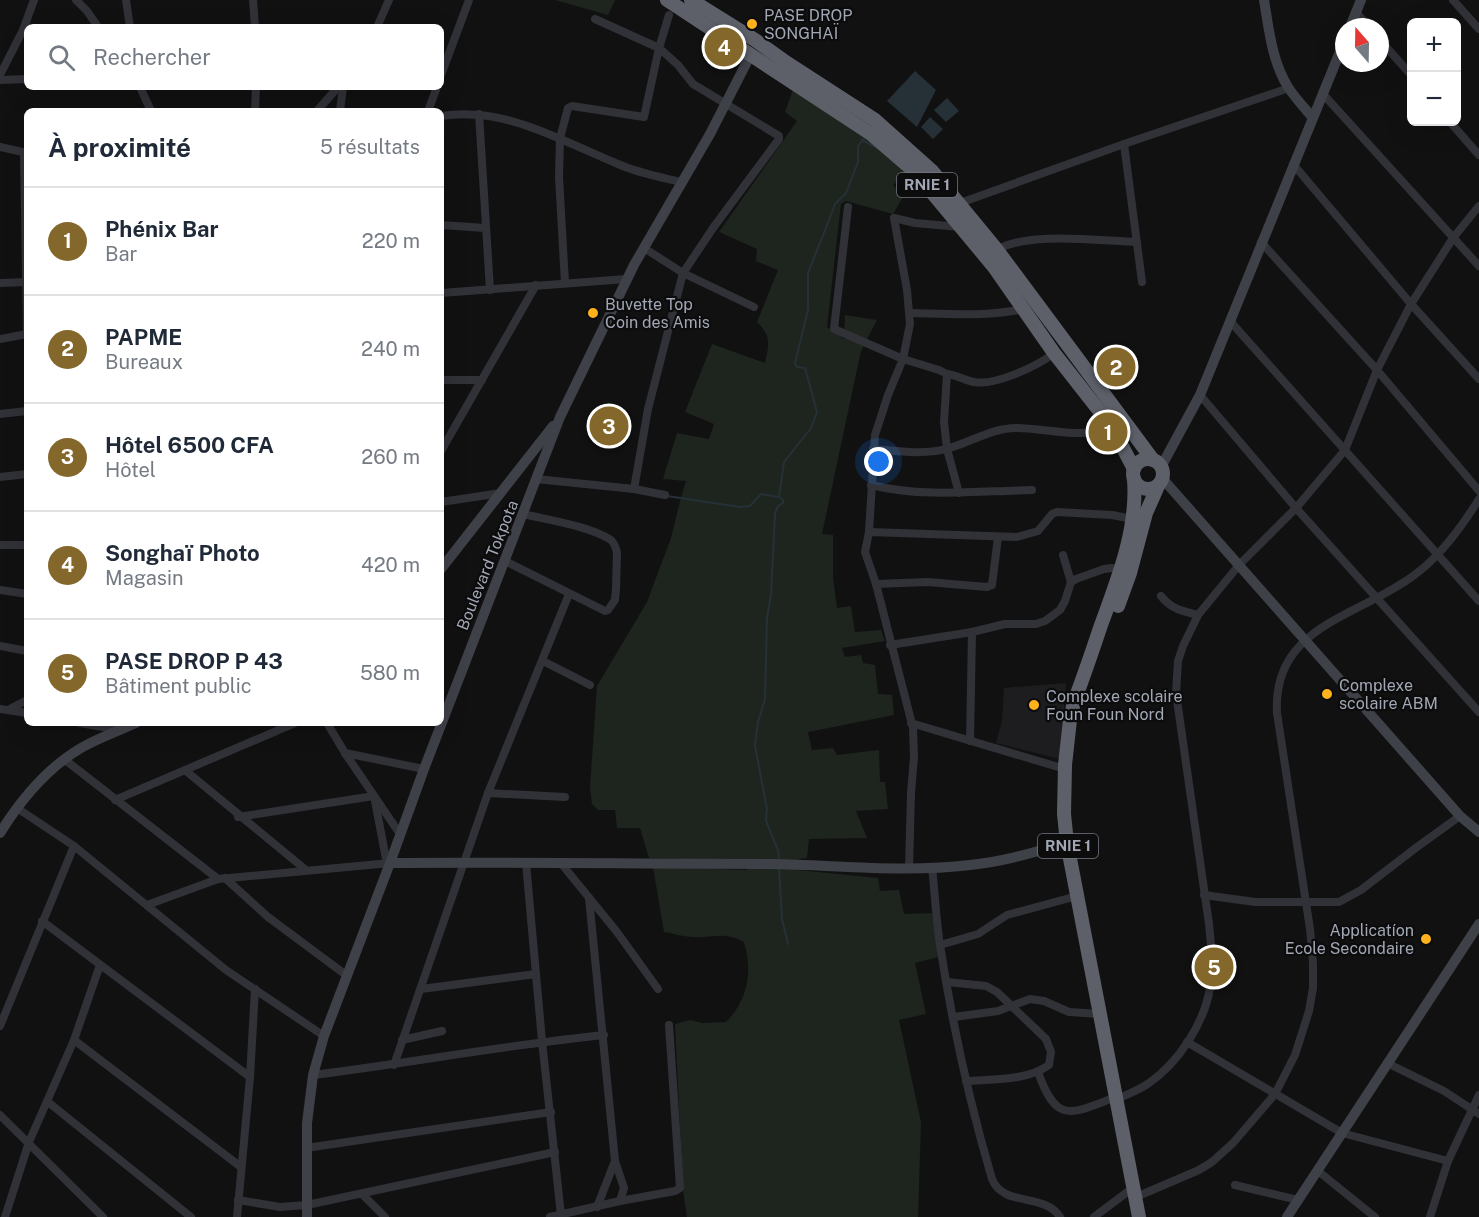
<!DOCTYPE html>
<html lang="fr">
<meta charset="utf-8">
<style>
:root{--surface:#fff;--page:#f6f6f7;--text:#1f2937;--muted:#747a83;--line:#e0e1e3;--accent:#84672b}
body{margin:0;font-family:"Public Sans",sans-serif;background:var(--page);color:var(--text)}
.controls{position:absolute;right:18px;top:18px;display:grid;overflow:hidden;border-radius:9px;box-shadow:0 6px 24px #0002}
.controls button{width:54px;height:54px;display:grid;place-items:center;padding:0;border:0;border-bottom:2px solid var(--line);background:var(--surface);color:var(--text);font:30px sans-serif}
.compass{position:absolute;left:1335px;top:18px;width:54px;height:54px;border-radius:50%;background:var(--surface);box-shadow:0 6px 24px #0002;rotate:340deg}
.you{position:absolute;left:879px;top:462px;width:21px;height:21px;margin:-15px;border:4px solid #fff;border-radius:50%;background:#1a73e8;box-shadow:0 0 0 9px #1a73e833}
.badge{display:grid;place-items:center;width:39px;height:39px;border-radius:50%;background:var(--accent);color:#fff;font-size:20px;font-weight:700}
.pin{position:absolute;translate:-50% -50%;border:3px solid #fff;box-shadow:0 2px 6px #0006}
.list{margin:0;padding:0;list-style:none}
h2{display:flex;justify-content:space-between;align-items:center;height:78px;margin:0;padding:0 24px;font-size:26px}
h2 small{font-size:20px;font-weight:400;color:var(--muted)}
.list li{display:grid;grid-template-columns:39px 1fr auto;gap:18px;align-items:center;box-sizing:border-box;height:108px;padding:0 24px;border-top:2px solid var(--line)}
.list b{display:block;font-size:22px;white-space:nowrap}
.list p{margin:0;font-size:20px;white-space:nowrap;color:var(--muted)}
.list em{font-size:20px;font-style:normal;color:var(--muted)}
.icon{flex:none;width:33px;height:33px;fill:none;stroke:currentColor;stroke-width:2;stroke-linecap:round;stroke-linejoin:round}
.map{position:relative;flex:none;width:1479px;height:1217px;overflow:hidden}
.search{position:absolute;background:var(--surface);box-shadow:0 6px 24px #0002;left:24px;top:24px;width:420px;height:66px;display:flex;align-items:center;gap:15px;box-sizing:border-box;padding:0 21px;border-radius:9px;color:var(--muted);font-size:22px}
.panel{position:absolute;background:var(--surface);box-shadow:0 6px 24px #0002;left:24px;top:108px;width:420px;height:618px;border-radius:9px}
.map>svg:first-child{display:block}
</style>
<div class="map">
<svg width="1479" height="1217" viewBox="0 0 1479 1217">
<rect width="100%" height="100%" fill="#111112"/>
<polygon fill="#1d1d1f" points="1066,683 1060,759 996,743 1002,721 1004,688"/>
<g fill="#1d251e">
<polygon points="555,0 615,0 608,15"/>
<path d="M795,84l70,43 43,47 -15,11 10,12 -10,17 -47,-13 -5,3 -14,123 17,12 1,-24 32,5 -16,31 -39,183 11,1v42l4,31 14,-2 4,26 26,-2 4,11 -43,7 3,9 16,-2 2,8 12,2 3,29 14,1 2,20 -86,17 4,18 21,-2 4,7 42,-5 1,32h5l3,27 -32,2 11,27 -58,1 -2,19 -8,1 -1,11 80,8 2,13 19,-1 5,24 28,-1 6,44 -23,6 11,51 -27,6 22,102 -3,95h-231l-4,-27 -8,-166 15,-4 12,3 24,-1c22,-22 27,-51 18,-80 -20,-11 -31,-4 -51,-5 -10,0 -20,-4 -29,-5l-11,-65 94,3v-9l-98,-3 -9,-30h-23l-2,-18h-17l-6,-6 -2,-17 7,-101 50,-84 24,-64 9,-37 6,-20 -23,-2 14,-46 32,6 5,-15 -29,-12 27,-68 53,19c4,-19 7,-26 -8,-41l21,-52 -22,-9 1,-12 -38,-17 78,-111 -12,-9z"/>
</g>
<g fill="#263037">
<polygon points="915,71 936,90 917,127 887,101"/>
<polygon points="947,98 959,111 946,122 934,110"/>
<polygon points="930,117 943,129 933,139 921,127"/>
</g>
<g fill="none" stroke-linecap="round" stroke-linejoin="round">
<g stroke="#263037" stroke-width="2">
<polyline points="862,140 879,149"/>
<polyline points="667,496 740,507 750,506 761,494 779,497 783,500 783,503 778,506 775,513 771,595 767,618 765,699 758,722 755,746 767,809 766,821 778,850 779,859"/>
<polyline points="779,497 784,462 811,428 817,412 805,368 797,367 795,363 808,310 808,273 829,220 835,204 846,193 858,162 858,146 866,136"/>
<polyline points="779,868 782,919 788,944"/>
</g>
<g stroke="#313238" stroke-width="8">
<polyline points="76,0 87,11 98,27"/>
<polyline points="126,0 130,27"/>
<polyline points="253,0 255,27"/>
<polyline points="1453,0 1479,29"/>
<polyline points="1356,12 1369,27"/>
<polyline points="595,19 659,48 678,65 693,84 779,136 779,139 713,228 683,273 648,409 634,489"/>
<polyline points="377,27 389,0"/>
<polyline points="1380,40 1412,76"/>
<polyline points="0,75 23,30 34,0"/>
<polyline points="441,75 469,0"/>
<polyline points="0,80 27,79"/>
<polyline points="140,87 151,111"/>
<polyline points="1323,94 1479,266"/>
<polyline points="255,111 256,87"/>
<polyline points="317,111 338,87"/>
<polyline points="340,111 343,87"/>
<polyline points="428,111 437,87"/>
<polyline points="479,114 490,290"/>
<path d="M441,116c65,-10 120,25 177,48 20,9 42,13 63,18"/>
<polyline points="1450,122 1479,155"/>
<polyline points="1124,144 1142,282"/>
<polyline points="0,147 27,153"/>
<polyline points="24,153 27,334"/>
<polyline points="1293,164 1411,304 1479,379"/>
<polyline points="960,203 1124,144 1289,88"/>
<polyline points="848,207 834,329 903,359 939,370 947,374 944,422 947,449 959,493"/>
<polyline points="441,225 485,228"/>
<polyline points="1261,242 1377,370 1479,491"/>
<polyline points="644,248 683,273 754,307"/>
<path d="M997,250c31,-19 103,-9 140,-8"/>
<polyline points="0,283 27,282"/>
<polyline points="565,283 559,177 560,138 568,108 572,106 644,117 659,48 669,15"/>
<polyline points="441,293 626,279"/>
<path d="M910,313c38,1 76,4 114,-4"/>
<polyline points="1230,321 1479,601"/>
<polyline points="0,339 27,334"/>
<path d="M947,374c10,1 17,6 27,8 21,4 64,-16 80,-29"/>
<polyline points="441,380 482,380"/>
<polyline points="1200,395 1296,508 1479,712"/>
<polyline points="0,414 27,411"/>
<path d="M873,449c24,2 50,6 73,0 24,-6 45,-21 70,-21 31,0 67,12 96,-1"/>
<polyline points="441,451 536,285"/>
<polyline points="0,477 27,474"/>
<polyline points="536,479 634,489 665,495"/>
<path d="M871,485c53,13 107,6 161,5"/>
<polyline points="441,502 501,493"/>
<polyline points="869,532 1017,537 1038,531 1052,514 1057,512 1112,515 1133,519"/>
<polyline points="0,545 27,545"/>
<polyline points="1063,555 1071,582"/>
<path d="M505,561l100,50 3,-1 7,-10 1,-11 1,-36c-1,-5 -2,-9 -6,-13 -21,-14 -63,-20 -88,-26"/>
<polyline points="876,584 928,582 987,587 992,585 998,537"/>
<polyline points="0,590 27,594"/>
<path d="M1161,596c10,13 21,15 37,19"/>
<polyline points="890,645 972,632 1005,624 1036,624 1045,621 1060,610 1065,601 1071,582 1076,579 1104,569 1112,568 1120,571"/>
<polyline points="0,646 27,651"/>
<polyline points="543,661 590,685"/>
<polyline points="0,709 27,713"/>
<polyline points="8,710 27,700"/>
<polyline points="80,723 120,730"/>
<polyline points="327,723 345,753 400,834"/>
<polyline points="911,723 1065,769"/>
<polyline points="970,741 972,632"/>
<polyline points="345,753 424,769"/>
<polyline points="64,759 218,879"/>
<polyline points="186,771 306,870"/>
<polyline points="488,793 565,797"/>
<polyline points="115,800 295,723"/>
<polyline points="375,801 387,864"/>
<polyline points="17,808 74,846 226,970 324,1036"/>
<polyline points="238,817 374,796"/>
<polyline points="560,862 617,932 658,989"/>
<polyline points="526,863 542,1041 561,1215"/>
<path d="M932,867c3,26 4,53 8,78 12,78 30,159 52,234 12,29 52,13 68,38"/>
<polyline points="909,869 911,793 914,757 913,728 876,584 865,552 869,532 875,435 888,395 903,359 910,324 907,290 894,218 915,223 960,227"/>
<polyline points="225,878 268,917 346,975"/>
<polyline points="1204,895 1255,902 1339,902 1361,890 1417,847 1460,816"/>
<polyline points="589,898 615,1161 624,1188 620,1201"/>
<polyline points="147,905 218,879 390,863"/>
<polyline points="42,921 250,1077"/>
<polyline points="940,945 978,934 1007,915 1077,896"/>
<path d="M947,982l39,4 11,6 49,47 5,13 -2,13c-22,16 -56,14 -83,16"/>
<polyline points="421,989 536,974"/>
<polyline points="954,1017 998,1011 1030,999 1044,1001 1069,1012 1100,1014"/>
<polyline points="0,1026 74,846"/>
<polyline points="74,1040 241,1167"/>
<polyline points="402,1040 442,1031"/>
<polyline points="1187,1042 1342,1133 1448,1161"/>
<polyline points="1387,1063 1444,1091 1479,1114"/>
<polyline points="394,1065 488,793 569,594"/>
<path d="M1038,1072c19,54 34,41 78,25"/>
<path d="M313,1075c97,-12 193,-30 291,-40"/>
<path d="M1124,1096c8,-4 17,-7 25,-13 29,-20 55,-59 61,-95 4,-21 1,-43 -1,-64l-33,-231 2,-32 5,-15 15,-31 41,-50 57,-57 49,-58 32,-80 34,-66 42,-66 26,-32"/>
<polyline points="48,1102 191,1217"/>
<polyline points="0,1115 103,1217"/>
<polyline points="306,1148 551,1112"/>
<polyline points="1318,1171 1375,1217"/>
<polyline points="1235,1185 1298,1200"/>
<polyline points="362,1194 385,1217"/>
<path d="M1143,1194l56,-24 13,-8 21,-19 42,-49 20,-39 14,-44 4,-23v-25l-3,-34 -33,-216c-5,-87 81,-96 136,-137 27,-19 48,-48 66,-77"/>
<polyline points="238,1200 280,1207 307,1205 555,1152"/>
<polyline points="597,1207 615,1161"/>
<polyline points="5,1217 29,1142 74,1040 100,965"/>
<polyline points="237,1217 250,1077 255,989"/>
<polyline points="550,1217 620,1201 675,1191 680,1188 669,1025"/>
<polyline points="1094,1217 1134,1187"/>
<polyline points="1430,1217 1448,1161 1479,1095"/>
</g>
<g stroke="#3f4148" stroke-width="10">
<path d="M1264,0c5,30 8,61 24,87 7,11 16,20 24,30"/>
<polyline points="1350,27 1361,0"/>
<polyline points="1161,467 1200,395 1344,42"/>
<polyline points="1162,478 1460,816 1479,832"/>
<polyline points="441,569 553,426"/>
<path d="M0,833c20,-32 47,-65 81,-85 17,-10 37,-17 55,-25"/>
<path d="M390,863c127,-1 254,1 381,1 66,1 133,9 199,1 33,-3 65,-13 97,-22"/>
<polyline points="307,1217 307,1123 313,1075 324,1036 390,863 424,769 560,417 634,265 710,134 750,56"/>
<polyline points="1287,1217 1479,924"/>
</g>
<g stroke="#5d6069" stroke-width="14">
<polyline points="667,0 871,134 915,172 994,267 1054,353 1112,427 1134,469"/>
<polyline points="691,0 755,40 787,63 875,120 932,171 997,250 1153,460"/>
<circle cx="1148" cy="474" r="15"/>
<path d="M1134,479c4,51 -17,102 -34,149 -8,24 -17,50 -26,74l-4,18 -5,45 -1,49 3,29 72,374"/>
<polyline points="1118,606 1130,573 1146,513 1158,486"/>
</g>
</g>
<g fill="#ffb21c" stroke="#0c0c0d" stroke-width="2">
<circle cx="752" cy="24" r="6"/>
<circle cx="593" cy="313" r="6"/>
<circle cx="1327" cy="694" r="6"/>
<circle cx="1034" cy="705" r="6"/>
<circle cx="1426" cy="939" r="6"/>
</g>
<g text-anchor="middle" stroke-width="4.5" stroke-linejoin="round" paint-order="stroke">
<g fill="#0c0c0d" stroke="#747883" stroke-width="1.5">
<rect x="897" y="173" width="60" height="24" rx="4.5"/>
<rect x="1038" y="834" width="60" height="24" rx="4.5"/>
</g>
<g font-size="15" font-weight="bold" fill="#a1a7b5">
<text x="927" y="190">RNIE 1</text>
<text x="1068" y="851">RNIE 1</text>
</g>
<g font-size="16" fill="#a1a7b5" stroke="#0c0c0d" text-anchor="start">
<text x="764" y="21">PASE DROP<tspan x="764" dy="18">SONGHAÏ</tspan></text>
<text x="605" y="310">Buvette Top<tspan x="605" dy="18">Coin des Amis</tspan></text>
<text x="1339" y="691">Complexe<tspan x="1339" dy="18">scolaire ABM</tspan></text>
<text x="1046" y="702">Complexe scolaire<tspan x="1046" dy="18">Foun Foun Nord</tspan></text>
<text x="1414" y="936" text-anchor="end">Applicatíon<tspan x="1414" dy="18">Ecole Secondaire</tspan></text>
</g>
<g font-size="16" fill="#a1a7b5" stroke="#0c0c0d">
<text transform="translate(487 565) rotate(-68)" y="6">Boulevard Tokpota</text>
</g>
</g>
</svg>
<div class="controls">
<button>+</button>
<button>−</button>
</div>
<svg class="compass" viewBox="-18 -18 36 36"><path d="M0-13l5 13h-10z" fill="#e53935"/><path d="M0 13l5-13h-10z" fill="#747a83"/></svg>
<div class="you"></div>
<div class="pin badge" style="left:1108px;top:432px">1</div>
<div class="pin badge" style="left:1116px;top:367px">2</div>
<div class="pin badge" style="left:609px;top:426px">3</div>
<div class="pin badge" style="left:724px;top:47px">4</div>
<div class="pin badge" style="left:1214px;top:967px">5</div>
<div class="search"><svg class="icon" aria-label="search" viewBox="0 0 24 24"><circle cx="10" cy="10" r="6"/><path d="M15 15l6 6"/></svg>Rechercher</div>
<section class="panel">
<h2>À proximité<small>5 résultats</small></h2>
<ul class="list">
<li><span class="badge">1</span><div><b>Phénix Bar</b><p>Bar</p></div><em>220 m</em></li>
<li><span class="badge">2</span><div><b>PAPME</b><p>Bureaux</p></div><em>240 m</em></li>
<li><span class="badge">3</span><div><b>Hôtel 6500 CFA</b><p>Hôtel</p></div><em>260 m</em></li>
<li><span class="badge">4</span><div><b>Songhaï Photo</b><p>Magasin</p></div><em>420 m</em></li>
<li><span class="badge">5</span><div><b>PASE DROP P 43</b><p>Bâtiment public</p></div><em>580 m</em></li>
</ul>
</section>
</div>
